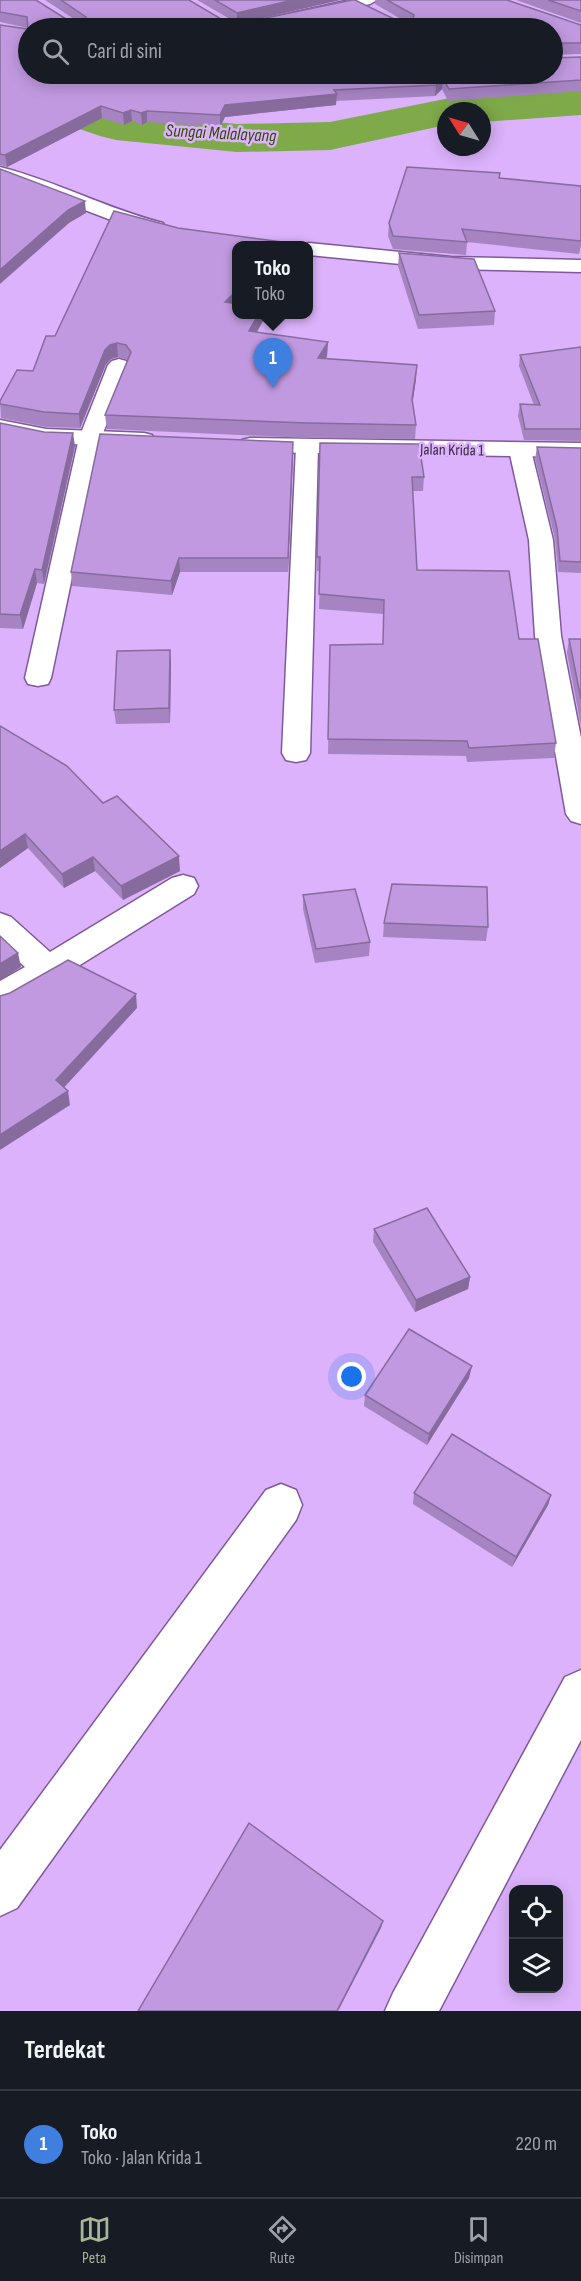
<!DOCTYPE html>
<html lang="id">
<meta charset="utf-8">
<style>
:root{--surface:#171b24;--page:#242831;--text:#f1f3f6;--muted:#9ea1a6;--line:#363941;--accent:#a6b696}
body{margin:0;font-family:"Sofia Sans Condensed",sans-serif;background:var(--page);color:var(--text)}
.controls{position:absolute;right:18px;bottom:18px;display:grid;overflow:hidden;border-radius:12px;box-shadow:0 3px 15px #0003}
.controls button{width:54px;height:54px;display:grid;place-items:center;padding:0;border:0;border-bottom:2px solid var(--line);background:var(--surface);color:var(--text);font:30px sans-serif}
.compass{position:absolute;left:437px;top:102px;width:54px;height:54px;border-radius:50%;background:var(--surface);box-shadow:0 3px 15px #0003;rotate:307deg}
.you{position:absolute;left:352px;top:1377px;width:21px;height:21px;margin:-15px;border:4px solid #fff;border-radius:50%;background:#1a73e8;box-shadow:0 0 0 9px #1a73e833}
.badge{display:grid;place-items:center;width:39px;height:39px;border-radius:50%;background:var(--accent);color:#fff;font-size:20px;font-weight:700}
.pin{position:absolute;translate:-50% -50px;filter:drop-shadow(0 2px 3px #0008)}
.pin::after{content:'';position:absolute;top:32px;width:21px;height:18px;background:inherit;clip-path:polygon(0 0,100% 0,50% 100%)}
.popup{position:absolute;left:232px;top:241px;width:81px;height:78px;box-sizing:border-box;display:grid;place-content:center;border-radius:12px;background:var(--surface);filter:drop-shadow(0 2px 4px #0005);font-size:20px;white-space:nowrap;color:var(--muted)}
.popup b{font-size:22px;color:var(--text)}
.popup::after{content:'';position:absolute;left:50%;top:100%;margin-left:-12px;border:12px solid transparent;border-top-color:var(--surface)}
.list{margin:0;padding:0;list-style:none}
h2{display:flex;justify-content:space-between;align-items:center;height:78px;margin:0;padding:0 24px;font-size:26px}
h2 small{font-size:20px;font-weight:400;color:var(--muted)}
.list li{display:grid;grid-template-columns:39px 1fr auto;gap:18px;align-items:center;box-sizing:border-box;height:108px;padding:0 24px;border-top:2px solid var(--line)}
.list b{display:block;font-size:22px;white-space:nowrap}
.list p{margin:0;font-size:20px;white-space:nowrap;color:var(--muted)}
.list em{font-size:20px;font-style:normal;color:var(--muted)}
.icon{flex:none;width:33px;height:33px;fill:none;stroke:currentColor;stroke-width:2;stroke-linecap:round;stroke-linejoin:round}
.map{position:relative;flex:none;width:581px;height:2011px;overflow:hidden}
.search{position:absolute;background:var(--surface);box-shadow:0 3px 15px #0003;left:18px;right:18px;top:18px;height:66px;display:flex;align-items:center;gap:15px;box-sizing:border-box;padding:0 21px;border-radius:33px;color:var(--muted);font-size:22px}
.sheet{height:186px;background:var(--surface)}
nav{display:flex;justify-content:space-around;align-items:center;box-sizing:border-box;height:84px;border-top:2px solid var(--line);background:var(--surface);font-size:16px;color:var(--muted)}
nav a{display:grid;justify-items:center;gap:3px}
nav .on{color:var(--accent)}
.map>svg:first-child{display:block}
</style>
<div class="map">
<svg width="581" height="2011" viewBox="0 0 581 2011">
<rect width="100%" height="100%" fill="#dbb2fb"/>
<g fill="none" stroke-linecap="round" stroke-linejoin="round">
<polygon fill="#7eaa49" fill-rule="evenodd" points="0,75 121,113 237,124 330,122 450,98 581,89 581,115 482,122 482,111 446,111 446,125 330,150 237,152 116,140 100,136 0,102"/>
<g stroke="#7f599b" stroke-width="3">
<g id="street">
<polygon points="350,0 377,0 370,4 261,28 236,28 243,24"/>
<path d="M0,167c56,14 107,42 163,56l2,4 -2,4 -7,2 -29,-7 -127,-48z"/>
<polygon points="309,243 451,257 581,260 581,272 451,269 309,255 309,246 302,246"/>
<polygon points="119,359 126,361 130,365 101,438 51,678 48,684 38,686 28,684 25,678 79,438 108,365 112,361"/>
<polygon points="307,440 315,442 318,447 310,753 306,760 296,762 286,760 282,753 296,447 299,442"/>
<polygon points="520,443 528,445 531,450 553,540 561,636 581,738 581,824 571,821 566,814 535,636 529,540 509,450 512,445"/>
<polygon points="183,875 194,878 198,886 194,894 59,978 12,1005 0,1009 0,981 25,967 0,944 0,913 11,917 50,952 172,878"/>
<polygon points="281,1484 296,1490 302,1505 296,1520 17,1908 0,1916 0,1850 266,1490"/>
<polygon points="581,1670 581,1740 439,2011 385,2011 393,1993 565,1677"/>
</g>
</g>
<g stroke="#7f599b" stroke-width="3">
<g id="secondary">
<polygon points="0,420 46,429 144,433 152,435 155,440 152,445 144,447 46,443 0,434"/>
<polygon points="250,438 581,443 581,457 250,452 242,450 239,445 242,440"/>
</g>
</g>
<use href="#street" fill="#fff" fill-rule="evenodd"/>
<use href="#secondary" fill="#fff" fill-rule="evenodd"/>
</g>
<g fill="#a684c1">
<polygon points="0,0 66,19 74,19 45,0 189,0 221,19 230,19 197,0 340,0 257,19 401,19 375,4 375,0 507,0 581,25 581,54 552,55 552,28 28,28 553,58 581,57 581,91 448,101 442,89 435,96 336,101 336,105 225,117 220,127 147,122 142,125 132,121 124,125 102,118 7,167 0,165 0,25 28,29 28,28 0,22"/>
<polygon points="516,0 581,0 581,23"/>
<polygon points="500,173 500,178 581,186 581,245 579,254 467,242 466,255 393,249 388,236 389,223"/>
<polygon points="178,228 283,242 283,246 237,246 237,315 263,321 257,332 328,342 327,356 326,359 416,379 412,404 416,425 415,439 307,438 107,429 105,415 128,360 118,357 111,359 106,364 80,428 46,427 1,418 0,401 33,371 55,336"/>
<polygon points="399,253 495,311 494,325 418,329 398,266"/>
<polygon points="581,347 581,441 524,440 518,416 520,404 534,405 519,366 520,355"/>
<polygon points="0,423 75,446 44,584 37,583 23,629 0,628"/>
<polygon points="293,442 288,572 180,572 172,595 72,586 71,572"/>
<polygon points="320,443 424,477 423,491 412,491 417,570 519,639 556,743 554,758 467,762 466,756 328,754 330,645 383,644 384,614 319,609 320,571 317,571"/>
<polygon points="537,447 581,448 581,573 558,572 555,539 535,459"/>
<polygon points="569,639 581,639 581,726 567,653"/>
<polygon points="170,650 171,664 170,723 116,724 114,710"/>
<polygon points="0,726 103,803 180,871 123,900 95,871 64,888 28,848 0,868"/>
<polygon points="303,895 370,942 369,956 315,963 303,909"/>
<polygon points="384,923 488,927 486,941 383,937"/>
<polygon points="374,1229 470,1277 468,1289 415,1312 373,1242"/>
<polygon points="469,1378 427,1445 364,1406 365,1395"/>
<polygon points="414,1493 551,1495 548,1505 512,1567 413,1504"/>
</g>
<g fill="#876b9d">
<polygon points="293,0 340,0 237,24 237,13"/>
<polygon points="443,78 442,89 435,96 436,85"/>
<polygon points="337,94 336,105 225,117 220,127 220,115 225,105"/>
<polygon points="101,106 102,118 7,167 5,155"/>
<polygon points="131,110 132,121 124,125 123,113"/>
<polygon points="147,111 147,122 142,125 141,113"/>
<polygon points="85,201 86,213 69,223 0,284 0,270 68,210"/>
<polygon points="237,290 237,304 225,302"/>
<polygon points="258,315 263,315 263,321 249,345 249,331"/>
<polygon points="328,342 327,356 318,372 318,358"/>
<polygon points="117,343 118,357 111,359 106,364 80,428 79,414 105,350 110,345"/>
<polygon points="417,365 416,379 411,414 412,399"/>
<polygon points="73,433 75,446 44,584 42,570"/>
<polygon points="293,442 293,456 288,572 288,558"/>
<polygon points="179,558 180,572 172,595 171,581"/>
<polygon points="35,569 37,583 23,629 20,615"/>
<polygon points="170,650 171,664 170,723 169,708"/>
<polygon points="25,834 28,848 0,868 0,851"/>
<polygon points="179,856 180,871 123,900 121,886"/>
<polygon points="93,857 95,871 64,888 62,874"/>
<polygon points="18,953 21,967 0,980 0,964"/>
<polygon points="136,994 137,1008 59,1093 56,1080"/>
<polygon points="68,1091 70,1105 0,1150 0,1135"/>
<polygon points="470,1277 468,1289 415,1312 416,1300"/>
<polygon points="472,1366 469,1378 427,1445 429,1434"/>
<polygon points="551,1495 548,1505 512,1567 516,1557"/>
<polygon points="383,1921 381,1928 338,2011 337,2011"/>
</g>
<g fill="#c199e0" stroke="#876b9d" stroke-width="1.5">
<polygon points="0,0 36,0 66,19 84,19 86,17 61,0 189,0 221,19 261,19 352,0 355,0 394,19 413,19 414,15 387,0 507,0 581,25 581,43 553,43 552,48 552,28 28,28 28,74 552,74 552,57 553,58 581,57 581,80 449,89 443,78 436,85 334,90 337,94 225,105 220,115 147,111 141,113 131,110 123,113 101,106 5,155 0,154 0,25 28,29 27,17 0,12"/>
<polygon points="215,0 293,0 237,13"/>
<polygon points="548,0 581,0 581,11"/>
<polygon points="407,167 500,173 499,178 581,186 581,241 462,229 467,242 393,236 389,223"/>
<polygon points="0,169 85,201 68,210 0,270"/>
<polygon points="114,211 178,228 283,242 280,246 237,246 237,290 225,302 237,304 237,315 258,315 249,331 328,342 318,358 417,365 412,399 416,425 307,423 105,415 131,352 126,345 117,343 110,345 105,350 79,414 44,412 0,404 0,401 17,370 33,371 46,336 55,336"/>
<polygon points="399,253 474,259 495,311 419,315"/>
<polygon points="581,347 581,429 525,429 520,404 540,405 520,355"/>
<polygon points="0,423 44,432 73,433 42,570 35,569 20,615 0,614"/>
<polygon points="100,434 293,442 288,558 179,558 171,581 71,572"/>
<polygon points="320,443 419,444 424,477 412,477 417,570 509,571 519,639 538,639 556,743 469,748 467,741 328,739 330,645 383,644 384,600 319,594 320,557 317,557"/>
<polygon points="537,447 581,448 581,562 560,561 557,528"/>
<polygon points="569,639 581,639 581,699"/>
<polygon points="170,650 169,708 114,710 117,651"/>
<polygon points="0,726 67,766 103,803 117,796 179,856 121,886 93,857 62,874 25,834 0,851"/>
<polygon points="392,884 487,887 488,927 384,923"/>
<polygon points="355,889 370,942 316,949 303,895"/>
<polygon points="0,936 18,953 0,964"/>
<polygon points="68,960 136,994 56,1080 68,1091 0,1135 0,996 10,993"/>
<polygon points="427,1208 470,1277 416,1300 374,1229"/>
<polygon points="409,1329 472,1366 429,1434 365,1395"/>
<polygon points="452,1434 551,1495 516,1557 414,1493"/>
<polygon points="249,1823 383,1921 337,2011 138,2011"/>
</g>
<g text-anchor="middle" stroke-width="5" stroke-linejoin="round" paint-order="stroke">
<g font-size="16" fill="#3a2a46" stroke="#dbb2fb">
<text transform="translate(452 449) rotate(1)" y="6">Jalan Krida 1</text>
</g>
<g font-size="18" font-style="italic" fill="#304c03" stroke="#dbb2fb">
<text transform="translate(221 133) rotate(3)" y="6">Sungai Malalayang</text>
</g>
</g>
</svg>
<div class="controls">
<button><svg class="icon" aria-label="locate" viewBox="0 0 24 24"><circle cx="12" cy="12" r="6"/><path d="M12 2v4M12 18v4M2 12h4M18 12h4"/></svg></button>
<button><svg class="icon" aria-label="layers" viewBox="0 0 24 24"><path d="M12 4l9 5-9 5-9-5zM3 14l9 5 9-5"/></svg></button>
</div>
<svg class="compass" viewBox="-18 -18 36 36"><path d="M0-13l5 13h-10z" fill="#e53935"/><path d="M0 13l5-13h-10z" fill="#9ea1a6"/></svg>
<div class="you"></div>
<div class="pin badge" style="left:273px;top:388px;background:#3f7fe0">1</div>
<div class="popup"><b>Toko</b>Toko</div>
<div class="search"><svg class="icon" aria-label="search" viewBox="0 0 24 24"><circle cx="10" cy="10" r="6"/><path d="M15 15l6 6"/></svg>Cari di sini</div>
</div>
<section class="sheet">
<h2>Terdekat<small></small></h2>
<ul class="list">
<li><span class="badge" style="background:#3f7fe0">1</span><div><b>Toko</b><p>Toko · Jalan Krida 1</p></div><em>220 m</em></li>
</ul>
</section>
<nav>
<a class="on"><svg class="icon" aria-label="map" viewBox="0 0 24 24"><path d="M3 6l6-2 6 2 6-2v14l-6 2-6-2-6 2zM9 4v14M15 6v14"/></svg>Peta</a>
<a><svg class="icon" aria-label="directions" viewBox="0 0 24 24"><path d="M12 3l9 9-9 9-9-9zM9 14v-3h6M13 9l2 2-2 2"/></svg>Rute</a>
<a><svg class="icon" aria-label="saved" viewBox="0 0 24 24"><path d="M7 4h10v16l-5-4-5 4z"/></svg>Disimpan</a>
</nav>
